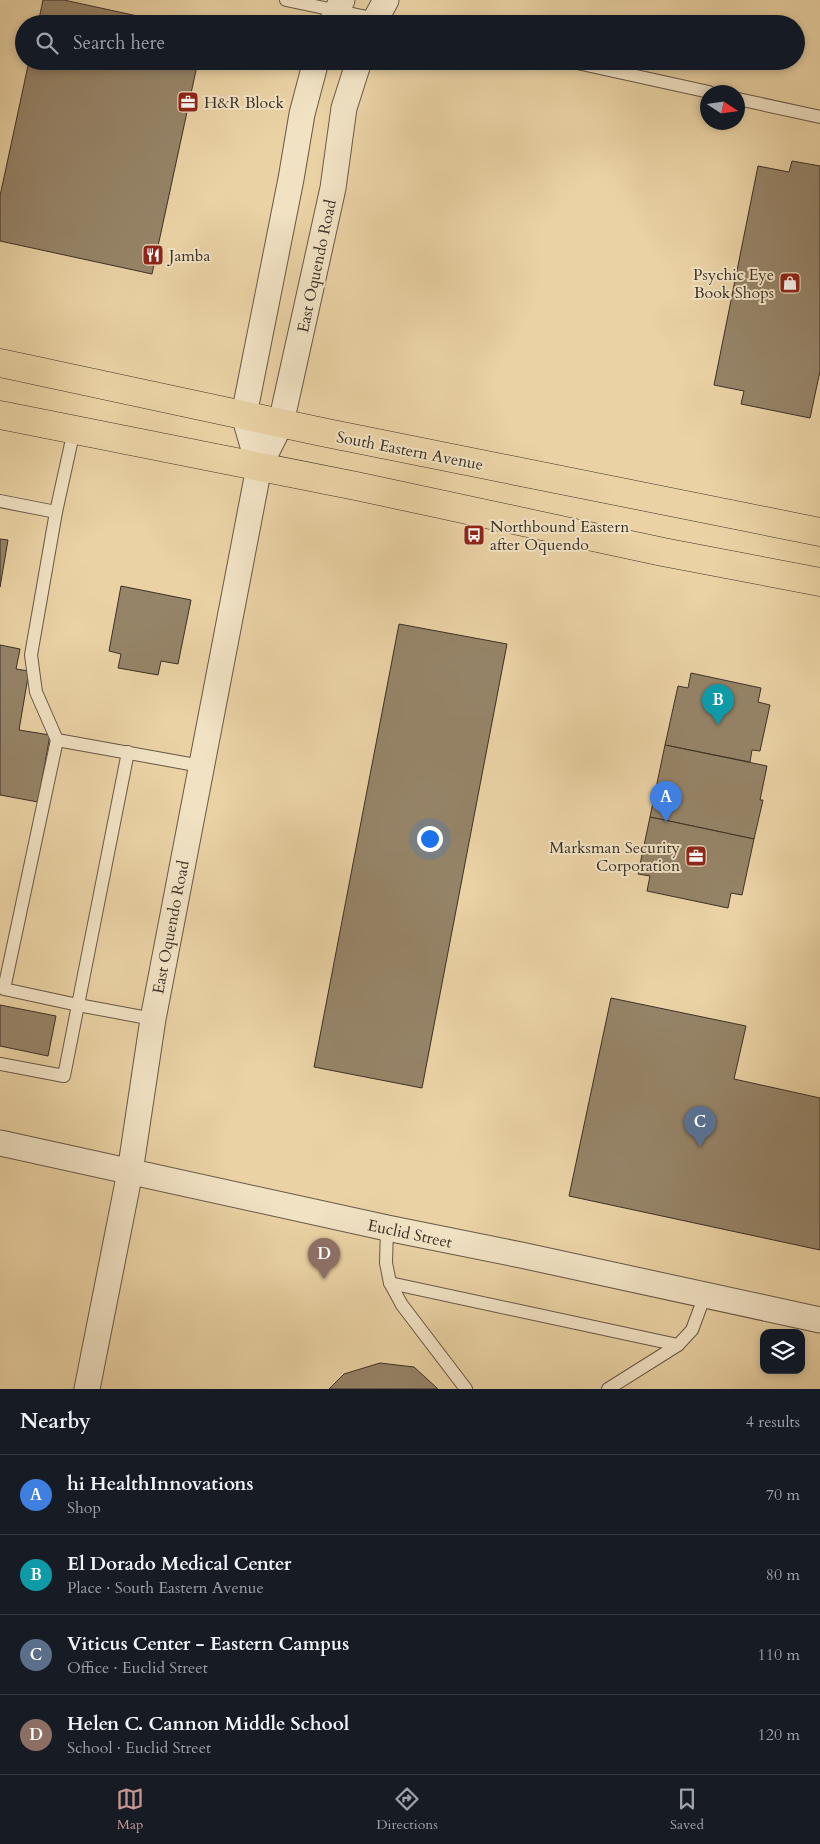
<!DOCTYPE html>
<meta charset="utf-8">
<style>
:root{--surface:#171b24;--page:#20242c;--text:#f1f3f6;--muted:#9ea1a6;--line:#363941;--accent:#c59692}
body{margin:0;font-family:Cardo,serif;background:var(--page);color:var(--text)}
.controls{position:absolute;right:15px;bottom:15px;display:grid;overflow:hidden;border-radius:10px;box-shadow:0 2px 8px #0003}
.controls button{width:45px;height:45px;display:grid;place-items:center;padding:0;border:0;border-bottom:1px solid var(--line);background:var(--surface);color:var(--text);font:25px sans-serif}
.compass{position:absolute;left:700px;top:85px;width:45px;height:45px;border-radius:50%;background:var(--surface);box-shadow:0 2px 8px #0003;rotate:102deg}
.you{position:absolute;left:429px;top:838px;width:18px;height:18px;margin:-12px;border:4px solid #fff;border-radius:50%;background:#1a73e8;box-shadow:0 0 0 8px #1a73e833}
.badge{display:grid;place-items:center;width:32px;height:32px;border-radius:50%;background:var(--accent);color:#fff;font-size:16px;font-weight:700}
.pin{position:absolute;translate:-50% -41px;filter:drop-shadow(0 1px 2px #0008)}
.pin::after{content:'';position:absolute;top:26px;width:18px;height:15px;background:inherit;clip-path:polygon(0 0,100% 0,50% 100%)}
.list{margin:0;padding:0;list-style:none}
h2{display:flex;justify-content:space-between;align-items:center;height:65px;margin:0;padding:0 20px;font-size:21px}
h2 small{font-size:16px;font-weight:400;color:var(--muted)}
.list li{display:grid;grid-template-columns:32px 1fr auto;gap:15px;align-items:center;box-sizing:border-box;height:80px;padding:0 20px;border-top:1px solid var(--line)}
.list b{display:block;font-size:19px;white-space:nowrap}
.list p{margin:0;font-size:16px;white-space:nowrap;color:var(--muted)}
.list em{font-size:16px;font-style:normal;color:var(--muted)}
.icon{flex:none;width:28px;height:28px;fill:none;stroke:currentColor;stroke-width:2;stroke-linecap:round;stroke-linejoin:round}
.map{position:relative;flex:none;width:820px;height:1389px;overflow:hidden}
.search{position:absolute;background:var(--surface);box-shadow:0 2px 8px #0003;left:15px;right:15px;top:15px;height:55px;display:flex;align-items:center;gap:12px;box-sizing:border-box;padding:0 18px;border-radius:28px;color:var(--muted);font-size:19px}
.sheet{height:385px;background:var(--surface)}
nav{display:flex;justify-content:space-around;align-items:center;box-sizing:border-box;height:70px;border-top:1px solid var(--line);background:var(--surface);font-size:14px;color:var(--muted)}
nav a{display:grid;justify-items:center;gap:2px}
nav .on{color:var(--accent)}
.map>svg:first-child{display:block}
</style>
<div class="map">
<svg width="820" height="1389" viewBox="0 0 820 1389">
<rect width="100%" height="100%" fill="#ead2a4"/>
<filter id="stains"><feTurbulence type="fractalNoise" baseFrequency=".004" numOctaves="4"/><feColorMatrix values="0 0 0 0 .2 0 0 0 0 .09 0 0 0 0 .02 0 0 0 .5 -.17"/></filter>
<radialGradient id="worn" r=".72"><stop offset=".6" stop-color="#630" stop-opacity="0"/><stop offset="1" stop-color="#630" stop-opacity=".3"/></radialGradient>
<g fill="#968468" stroke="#3b3027">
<polygon points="43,0 64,0 174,24 38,24"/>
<polygon points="29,61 198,61 152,274 0,241 0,196"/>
<polygon points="792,161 820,166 820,371 810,418 741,404 744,391 714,385 758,166 789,172"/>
<polygon points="0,539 8,540 0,587"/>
<polygon points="121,586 191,600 178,664 161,661 158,675 118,668 121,654 109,651"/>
<polygon points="399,624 507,644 422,1088 314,1067"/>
<polygon points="0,645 20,649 16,669 29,671 19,730 50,735 38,802 0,795"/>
<polygon points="691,673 761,688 758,702 770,705 760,751 752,750 750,762 665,745 678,686 688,688"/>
<polygon points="665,745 767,766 760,800 763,800 754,839 650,817"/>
<polygon points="650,817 754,839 742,895 731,893 728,908 647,891 650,876 638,874"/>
<polygon points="611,998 746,1026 734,1079 820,1098 820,1250 569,1196"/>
<polygon points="0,1005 56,1016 48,1056 0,1046"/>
<polygon points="380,1363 414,1367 438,1389 329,1389 344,1374"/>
</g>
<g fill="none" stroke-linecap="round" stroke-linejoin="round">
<g stroke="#675846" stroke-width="14">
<g id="service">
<polyline points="286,0 400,24"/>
<polyline points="568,61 709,92"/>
<polyline points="738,99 820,117"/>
<polyline points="0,501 56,512 74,430"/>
<polyline points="56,512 31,655 36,692 57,740 201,766"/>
<polyline points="57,740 4,989 78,1005 128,752"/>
<polyline points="0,1064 64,1076 78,1005 153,1019"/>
<polyline points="387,1228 386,1263 390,1283 402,1305 466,1389"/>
<polyline points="390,1283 678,1345"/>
<polyline points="608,1389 678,1345 692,1330 705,1295"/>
</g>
</g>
<g stroke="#675846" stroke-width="27">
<g id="minor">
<polyline points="331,24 342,0"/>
<polyline points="373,24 386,0"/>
<polyline points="259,467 244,415 291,179 302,114 316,61"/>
<polyline points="0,1143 387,1228 521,1255 820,1320"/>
<polyline points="87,1389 130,1172 153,1019 259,467 281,423 333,188 344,108 359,61"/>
</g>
</g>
<g stroke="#3b3027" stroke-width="29">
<g id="primary">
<polyline points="0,363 322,432 820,532"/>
<polyline points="0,415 356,486 663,552 820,582"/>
</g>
</g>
<use href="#service" stroke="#f1e2c4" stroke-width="12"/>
<use href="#minor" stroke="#f1e2c4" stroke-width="25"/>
<use href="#primary" stroke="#ead2a4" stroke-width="28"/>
</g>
<defs>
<g id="office-square" transform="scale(1.125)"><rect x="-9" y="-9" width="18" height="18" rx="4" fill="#8f2418" stroke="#f1e2c4"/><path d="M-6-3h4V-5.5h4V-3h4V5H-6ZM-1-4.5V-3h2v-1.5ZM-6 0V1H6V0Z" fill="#fff"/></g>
<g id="restaurant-square" transform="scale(1.125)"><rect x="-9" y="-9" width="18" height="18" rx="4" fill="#8f2418" stroke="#f1e2c4"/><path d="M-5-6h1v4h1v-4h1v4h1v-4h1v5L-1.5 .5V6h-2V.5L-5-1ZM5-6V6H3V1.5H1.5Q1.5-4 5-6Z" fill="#fff"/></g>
<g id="shop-square" transform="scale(1.125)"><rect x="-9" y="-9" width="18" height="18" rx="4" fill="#8f2418" stroke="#f1e2c4"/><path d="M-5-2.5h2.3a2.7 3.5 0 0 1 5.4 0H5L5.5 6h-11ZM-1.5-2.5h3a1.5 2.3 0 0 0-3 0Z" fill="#fff"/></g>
<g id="bus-square" transform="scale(1.125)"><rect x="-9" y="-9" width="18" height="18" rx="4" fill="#8f2418" stroke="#f1e2c4"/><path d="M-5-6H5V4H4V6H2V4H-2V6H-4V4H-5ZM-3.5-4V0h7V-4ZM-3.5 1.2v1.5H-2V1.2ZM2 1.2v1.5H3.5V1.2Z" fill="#fff"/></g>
</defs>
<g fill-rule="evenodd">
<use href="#office-square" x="188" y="102"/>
<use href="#restaurant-square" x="153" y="255"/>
<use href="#shop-square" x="790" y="283"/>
<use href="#bus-square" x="474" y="535"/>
<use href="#office-square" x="696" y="856"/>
</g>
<g text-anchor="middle" stroke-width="4" stroke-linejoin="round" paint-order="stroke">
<g font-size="16" fill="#3b3027" stroke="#f1e2c4" text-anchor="start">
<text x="204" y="108">H&amp;R Block</text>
<text x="169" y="261">Jamba</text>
<text x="774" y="280" text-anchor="end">Psychic Eye<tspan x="774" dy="18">Book Shops</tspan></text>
<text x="490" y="532">Northbound Eastern<tspan x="490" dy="18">after Oquendo</tspan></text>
<text x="680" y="853" text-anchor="end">Marksman Security<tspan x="680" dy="18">Corporation</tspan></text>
</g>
<g font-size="16" fill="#3b3027" stroke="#f1e2c4">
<text transform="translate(316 266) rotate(-78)" y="6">East Oquendo Road</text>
<text transform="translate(410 450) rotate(11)" y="6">South Eastern Avenue</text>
<text transform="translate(170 927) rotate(-79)" y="6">East Oquendo Road</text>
<text transform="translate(410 1233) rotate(12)" y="6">Euclid Street</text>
</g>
</g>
<rect width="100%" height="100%" filter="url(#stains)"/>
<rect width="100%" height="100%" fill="url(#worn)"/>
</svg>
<div class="controls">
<button><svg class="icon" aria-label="layers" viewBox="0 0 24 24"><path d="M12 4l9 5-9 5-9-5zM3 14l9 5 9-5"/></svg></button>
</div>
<svg class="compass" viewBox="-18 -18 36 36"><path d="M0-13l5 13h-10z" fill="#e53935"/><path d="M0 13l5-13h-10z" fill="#9ea1a6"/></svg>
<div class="you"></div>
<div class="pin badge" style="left:666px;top:822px;background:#3f7fe0">A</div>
<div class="pin badge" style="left:718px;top:725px;background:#0f9aa8">B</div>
<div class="pin badge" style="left:700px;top:1147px;background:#5c6f8a">C</div>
<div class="pin badge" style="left:324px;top:1279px;background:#8d6e63">D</div>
<div class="search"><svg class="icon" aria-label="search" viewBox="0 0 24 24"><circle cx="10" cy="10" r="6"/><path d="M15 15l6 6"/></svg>Search here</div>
</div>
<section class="sheet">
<h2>Nearby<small>4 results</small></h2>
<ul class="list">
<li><span class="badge" style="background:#3f7fe0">A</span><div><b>hi HealthInnovations</b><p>Shop</p></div><em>70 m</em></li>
<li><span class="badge" style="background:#0f9aa8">B</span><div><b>El Dorado Medical Center</b><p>Place · South Eastern Avenue</p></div><em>80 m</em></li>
<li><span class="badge" style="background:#5c6f8a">C</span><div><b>Viticus Center - Eastern Campus</b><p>Office · Euclid Street</p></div><em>110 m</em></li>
<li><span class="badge" style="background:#8d6e63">D</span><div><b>Helen C. Cannon Middle School</b><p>School · Euclid Street</p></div><em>120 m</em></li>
</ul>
</section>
<nav>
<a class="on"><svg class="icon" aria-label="map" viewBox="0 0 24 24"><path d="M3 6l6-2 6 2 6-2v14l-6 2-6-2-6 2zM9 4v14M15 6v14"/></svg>Map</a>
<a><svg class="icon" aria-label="directions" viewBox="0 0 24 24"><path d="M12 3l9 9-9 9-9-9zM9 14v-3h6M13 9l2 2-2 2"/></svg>Directions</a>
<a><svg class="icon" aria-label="saved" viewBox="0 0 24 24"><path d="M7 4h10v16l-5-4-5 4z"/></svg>Saved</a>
</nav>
